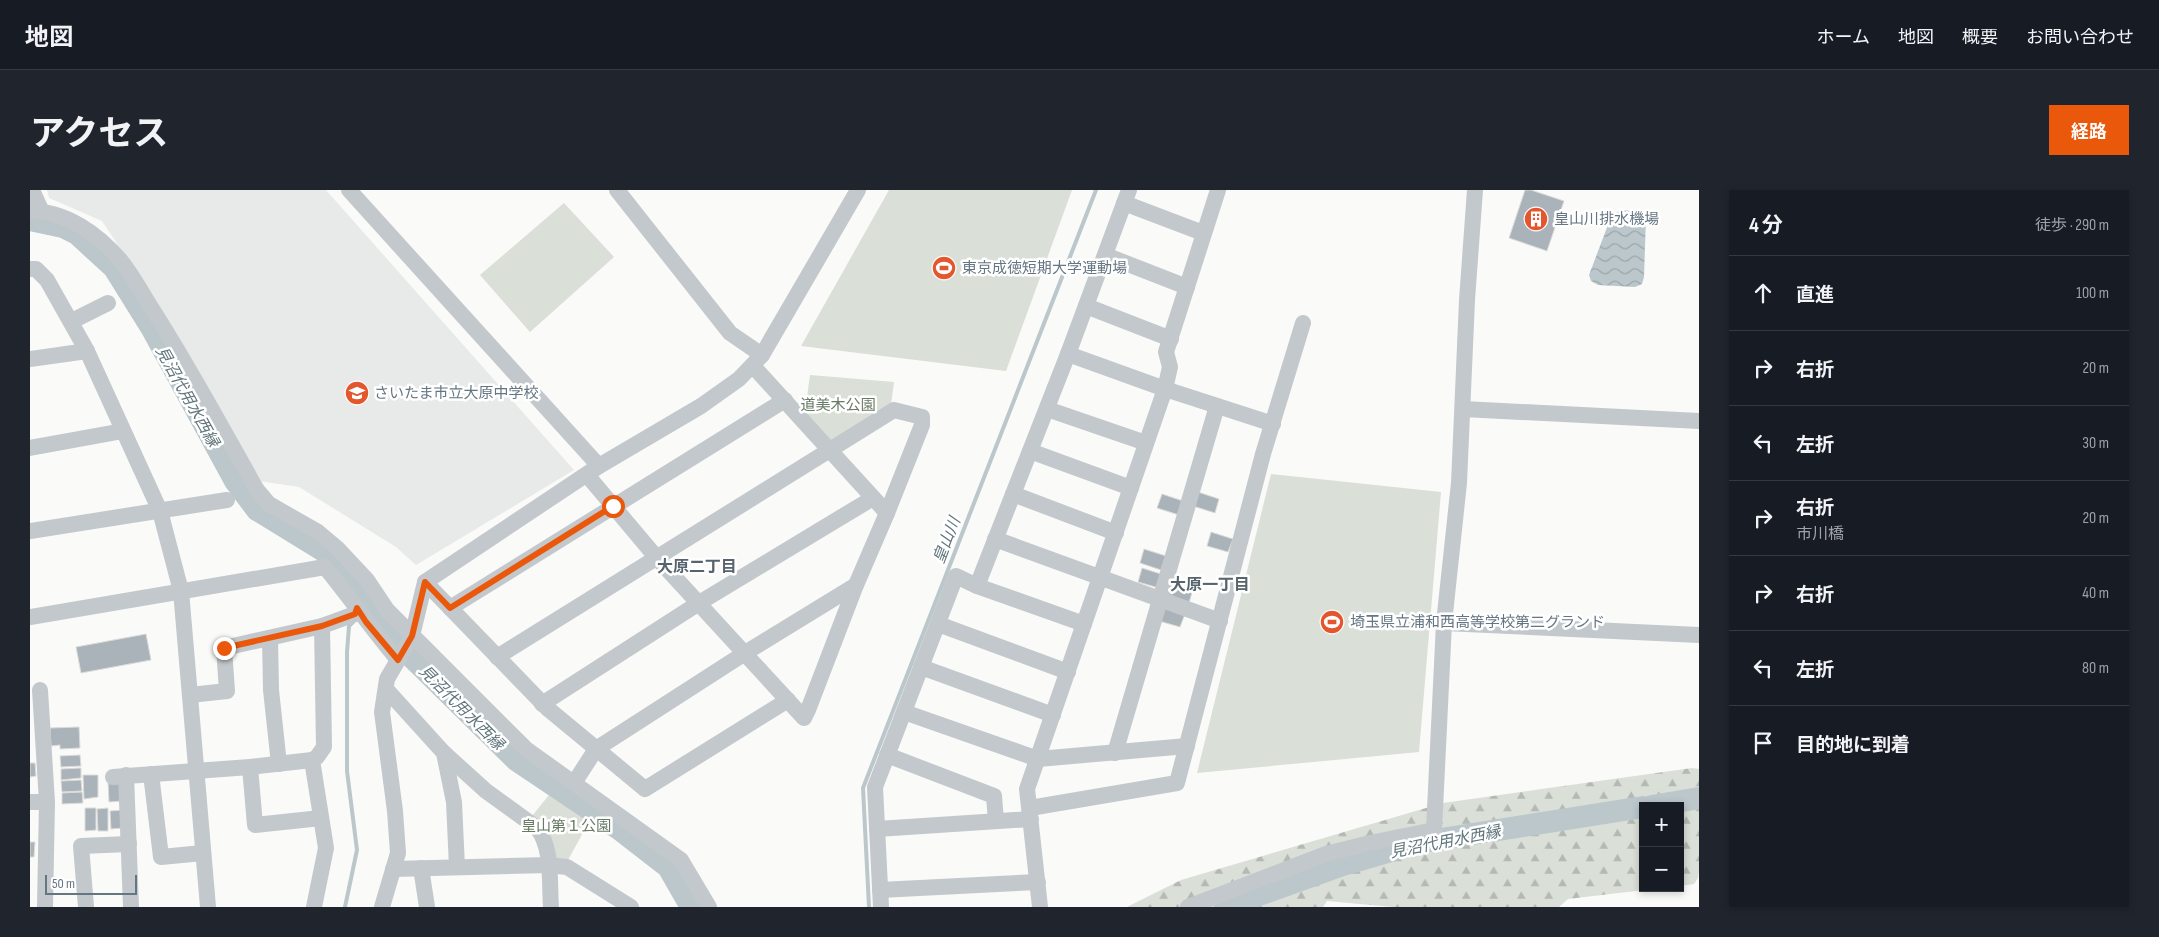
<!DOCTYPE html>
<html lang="ja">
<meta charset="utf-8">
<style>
:root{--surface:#171b24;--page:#20242c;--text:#f1f3f6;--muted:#9ea1a6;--line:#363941;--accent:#ea580c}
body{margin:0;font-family:"Sofia Sans Condensed","Noto Sans JP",sans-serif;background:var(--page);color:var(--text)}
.controls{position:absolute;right:15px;bottom:15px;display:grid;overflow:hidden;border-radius:0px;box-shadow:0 2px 8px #0003}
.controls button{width:45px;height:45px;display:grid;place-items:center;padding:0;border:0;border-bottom:1px solid var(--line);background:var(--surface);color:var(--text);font:25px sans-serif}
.scale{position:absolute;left:15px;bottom:12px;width:92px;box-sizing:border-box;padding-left:5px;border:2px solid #657683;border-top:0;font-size:14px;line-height:18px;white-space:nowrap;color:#657683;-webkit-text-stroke:4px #fff;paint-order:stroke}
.stop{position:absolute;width:15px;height:15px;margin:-11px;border:4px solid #ea580c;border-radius:50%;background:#fff}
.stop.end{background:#ea580c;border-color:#fff;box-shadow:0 1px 5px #0008}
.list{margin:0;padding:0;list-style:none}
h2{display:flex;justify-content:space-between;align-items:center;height:65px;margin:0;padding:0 20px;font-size:21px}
h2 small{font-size:16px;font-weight:400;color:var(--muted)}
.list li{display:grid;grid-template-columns:32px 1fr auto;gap:15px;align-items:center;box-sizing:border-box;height:75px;padding:0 20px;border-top:1px solid var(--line)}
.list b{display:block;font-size:19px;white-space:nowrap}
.list p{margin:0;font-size:16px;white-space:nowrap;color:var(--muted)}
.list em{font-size:16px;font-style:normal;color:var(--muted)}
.icon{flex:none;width:28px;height:28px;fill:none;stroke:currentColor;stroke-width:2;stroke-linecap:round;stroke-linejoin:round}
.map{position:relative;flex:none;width:1669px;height:717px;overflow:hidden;border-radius:0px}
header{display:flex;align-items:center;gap:30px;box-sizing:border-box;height:70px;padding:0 25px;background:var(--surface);border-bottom:1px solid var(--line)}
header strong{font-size:24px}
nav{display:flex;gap:28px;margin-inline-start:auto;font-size:18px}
.intro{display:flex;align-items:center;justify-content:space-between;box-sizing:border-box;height:120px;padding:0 30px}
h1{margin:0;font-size:35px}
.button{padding:12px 22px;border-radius:0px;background:var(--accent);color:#fff;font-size:18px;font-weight:700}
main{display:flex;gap:30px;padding:0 30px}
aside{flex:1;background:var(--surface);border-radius:0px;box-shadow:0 2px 8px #0003}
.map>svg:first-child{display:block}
</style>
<header>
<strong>地図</strong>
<nav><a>ホーム</a><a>地図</a><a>概要</a><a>お問い合わせ</a></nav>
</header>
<div class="intro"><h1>アクセス</h1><a class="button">経路</a></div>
<main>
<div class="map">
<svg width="1669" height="717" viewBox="0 0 1669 717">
<defs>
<pattern id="forest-firs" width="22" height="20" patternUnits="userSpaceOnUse" patternTransform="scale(1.25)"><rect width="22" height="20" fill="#dadfd7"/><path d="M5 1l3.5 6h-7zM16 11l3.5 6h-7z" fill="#b4b9b4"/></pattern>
<pattern id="water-waves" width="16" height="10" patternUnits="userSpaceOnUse" patternTransform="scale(1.25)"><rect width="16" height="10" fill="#bbc7cb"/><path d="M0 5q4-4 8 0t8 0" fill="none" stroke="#9ca6aa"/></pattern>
</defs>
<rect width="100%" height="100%" fill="#fafaf8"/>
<polygon fill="#e8e9e9" points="17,0 296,0 544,280 386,375 366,357 269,297 229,291 135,126 72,31 19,8"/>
<g fill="#dadfd7">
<polygon points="859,0 1042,0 976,181 771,156"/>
<polygon points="534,13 584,67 500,142 450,85"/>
<polygon points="780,185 864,192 861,215 803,252 775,222"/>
<polygon points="1241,284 1411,302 1389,562 1167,583"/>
<path d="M519,605l41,25 -22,40h-11c-6,-6 -3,-15 -6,-23 -3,-9 -12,-15 -19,-21z"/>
</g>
<polygon fill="url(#forest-firs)" points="1662,578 1669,579 1669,681 1668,688 1664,694 1650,696 1650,616 1613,616 1613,698 1631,698 1538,709 1529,717 1363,717 1297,711 1293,717 1097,717 1151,690 1413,613"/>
<polygon fill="url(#water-waves)" points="1590,20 1610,22 1616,27 1614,87 1612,94 1605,97 1568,95 1561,91 1559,85 1581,27"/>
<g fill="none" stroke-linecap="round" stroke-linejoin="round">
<g stroke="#bbc7cb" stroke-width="4">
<polyline points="315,717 327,660 317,581 317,462 319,436 324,431"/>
<polyline points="839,717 833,598 1066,0"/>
</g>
<g stroke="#bbc7cb" stroke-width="22">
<polyline points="0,30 33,37 47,44 84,78 122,139 205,291 227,320 294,361 314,383 362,448 486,570 589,639 638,677 661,717"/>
<polyline points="1622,616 1669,608"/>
<polyline points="1195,717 1313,675 1392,652 1613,617"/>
</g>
</g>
<g fill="#aab3b9" stroke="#dcdcda">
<polygon points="1495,0 1501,0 1534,11 1517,61 1479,48"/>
<polygon points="1168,302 1189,309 1185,323 1163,316"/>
<polygon points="1132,304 1153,311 1149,325 1127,318"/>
<polygon points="1181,342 1203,349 1198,362 1177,356"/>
<polygon points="1114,359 1136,366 1131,380 1110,373"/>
<polygon points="1112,378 1134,385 1129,398 1108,392"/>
<polygon points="1142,392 1163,399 1159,413 1137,406"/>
<polygon points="1133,417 1155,424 1150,437 1129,431"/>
<polygon points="116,444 121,470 51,483 46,457"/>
<polygon points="49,537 50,558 30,559 30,555 21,556 20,538"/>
<polygon points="50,565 51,576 31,577 30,566"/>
<polygon points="0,573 5,573 6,586 0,587"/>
<polygon points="51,578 51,588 31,590 31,579"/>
<polygon points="53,585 68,585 68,607 54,609"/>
<polygon points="51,590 52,601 32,602 31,591"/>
<polygon points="91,590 92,611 79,612 78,591"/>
<polygon points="52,602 53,613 32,614 32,603"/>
<polygon points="55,618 66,618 66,640 55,641"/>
<polygon points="78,618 78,641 68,641 67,619"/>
<polygon points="93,620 93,638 81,639 80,621"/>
<polygon points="0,652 5,652 4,667 0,667"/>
</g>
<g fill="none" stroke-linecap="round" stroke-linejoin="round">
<g stroke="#c3c8cc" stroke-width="16">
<polyline points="2,0 12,22"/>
<polyline points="319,0 569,276"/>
<polyline points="587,0 700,143 732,165"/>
<polyline points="1094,13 1173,43"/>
<path d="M0,21c36,0 68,23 91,50 12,15 22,34 33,51 37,58 69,118 103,178l12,14 49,28 19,16 30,32 20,30 139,139 155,111 28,47"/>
<polyline points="1075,65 1157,97"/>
<polyline points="0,79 6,79 17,90 57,161 130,321 151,401 178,717"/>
<polyline points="1056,116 1141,149"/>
<polyline points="42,131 78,113"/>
<polyline points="1038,164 1135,199 1243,234"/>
<polyline points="0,169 57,161"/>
<polyline points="1017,219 1116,253"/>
<polyline points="1433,219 1669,231"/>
<polyline points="0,258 93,241"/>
<polyline points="1000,261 1101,298"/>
<polyline points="557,285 626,367 774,528 778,520 826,395 857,323 723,176"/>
<polyline points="983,304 1086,343"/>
<polyline points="0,341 197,310"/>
<polyline points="965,349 1190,431"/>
<polyline points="395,392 517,518 615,599 758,510"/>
<polyline points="947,396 1054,434"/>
<polyline points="420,418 755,210"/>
<path d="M0,427l295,-50c25,31 48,63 73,93"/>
<polyline points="1414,433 1669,445"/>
<polyline points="908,434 1038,482"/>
<polyline points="240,448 241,500 249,574"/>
<polyline points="467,467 864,220 892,227 892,235 857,323"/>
<polyline points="891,477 1023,525"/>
<path d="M356,499l58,64 42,38 51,37c16,20 12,54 14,79"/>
<polyline points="10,500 17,612"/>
<polyline points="160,505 197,501 194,458 292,436 325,424 327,418"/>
<polyline points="512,514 669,413 843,308"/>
<polyline points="874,522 1008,569 1157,556"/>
<polyline points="414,563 424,612 427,677"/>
<polyline points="1085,563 1187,216"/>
<polyline points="857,565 964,606 966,631"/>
<polyline points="282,570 296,658 284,717"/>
<polyline points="220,577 225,635 291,628"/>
<polyline points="121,584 131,667 173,663"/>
<polyline points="96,585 101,717"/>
<polyline points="83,587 220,577 282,570 287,567 294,557 292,436"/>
<polyline points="544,593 566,559 715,463 826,395"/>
<polyline points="0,612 17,612 15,717"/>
<polyline points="1000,618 1147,593 1233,264 1273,133"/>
<polyline points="847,639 1001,629"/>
<polyline points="391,678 397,717"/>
<polyline points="363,679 518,675 537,677 601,717"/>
<polyline points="850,700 1008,692"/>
<polyline points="56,717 51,656 99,654"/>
<polyline points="352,717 368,663 365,621 352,522 357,489 382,446 395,392 569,276 671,216 709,189 732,165 828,0"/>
<polyline points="851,717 845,597 926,386 947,396 1038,164 1099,0"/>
<polyline points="1010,717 997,599 1135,199 1140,177 1136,162 1188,0"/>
<polyline points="1158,717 1296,664 1340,653 1404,640 1414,433 1429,293 1437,110 1445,0"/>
</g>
</g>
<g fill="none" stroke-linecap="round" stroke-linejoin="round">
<polyline stroke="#ea580c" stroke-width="6" points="194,458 292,436 325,424 327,418 336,432 368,470 382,446 395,392 420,418 583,316"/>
</g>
<defs>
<g id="building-disc" transform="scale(1.25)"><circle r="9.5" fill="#e4572e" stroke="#fff"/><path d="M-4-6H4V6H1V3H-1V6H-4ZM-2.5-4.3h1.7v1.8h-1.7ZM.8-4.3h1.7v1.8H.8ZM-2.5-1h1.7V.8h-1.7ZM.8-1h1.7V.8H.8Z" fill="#fff"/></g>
<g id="stadium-disc" transform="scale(1.25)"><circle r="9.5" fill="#e4572e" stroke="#fff"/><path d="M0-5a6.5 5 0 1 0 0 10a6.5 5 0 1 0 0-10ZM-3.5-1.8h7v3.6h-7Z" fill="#fff"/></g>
<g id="school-disc" transform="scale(1.25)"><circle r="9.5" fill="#e4572e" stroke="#fff"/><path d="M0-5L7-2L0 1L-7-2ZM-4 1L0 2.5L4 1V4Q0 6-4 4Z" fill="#fff"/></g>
</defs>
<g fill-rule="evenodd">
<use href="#building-disc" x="1506" y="29"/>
<use href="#stadium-disc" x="914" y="78"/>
<use href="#school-disc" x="327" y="203"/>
<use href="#stadium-disc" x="1302" y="432"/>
</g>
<g text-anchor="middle" stroke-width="5" stroke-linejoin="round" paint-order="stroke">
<g font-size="15" fill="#657683" stroke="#fff" text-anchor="start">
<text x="1524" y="34">皇山川排水機場</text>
<text x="932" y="83">東京成徳短期大学運動場</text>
<text x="344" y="208">さいたま市立大原中学校</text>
<text x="1320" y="437">埼玉県立浦和西高等学校第二グランド</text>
</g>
<g font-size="15" fill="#687a64" stroke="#fff">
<text x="808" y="220">道美木公園</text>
<text x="536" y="641">皇山第１公園</text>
</g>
<g font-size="16" font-style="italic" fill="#60757c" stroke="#fff">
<text transform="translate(158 206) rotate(61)" y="6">見沼代用水西縁</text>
<text transform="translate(916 350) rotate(-69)" y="6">皇山川</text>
<text transform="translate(432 517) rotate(45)" y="6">見沼代用水西縁</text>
<text transform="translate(1415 651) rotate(-11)" y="6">見沼代用水西縁</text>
</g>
<g font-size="16" font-weight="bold" fill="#57646e" stroke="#fff">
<text x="667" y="382">大原二丁目</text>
<text x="1180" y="400">大原一丁目</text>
</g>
</g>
</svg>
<div class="controls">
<button>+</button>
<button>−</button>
</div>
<div class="scale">50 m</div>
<div class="stop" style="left:583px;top:316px"></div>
<div class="stop end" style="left:194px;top:458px"></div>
</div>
<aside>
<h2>4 分<small>徒歩 · 290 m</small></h2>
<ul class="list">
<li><svg class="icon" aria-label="ahead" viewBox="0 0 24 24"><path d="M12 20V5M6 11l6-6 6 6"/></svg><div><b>直進</b></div><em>100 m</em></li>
<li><svg class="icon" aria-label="right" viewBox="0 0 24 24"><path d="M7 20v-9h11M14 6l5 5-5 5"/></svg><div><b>右折</b></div><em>20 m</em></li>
<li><svg class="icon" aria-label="left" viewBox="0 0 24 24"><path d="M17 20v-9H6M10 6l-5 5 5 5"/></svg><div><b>左折</b></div><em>30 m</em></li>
<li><svg class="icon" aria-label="right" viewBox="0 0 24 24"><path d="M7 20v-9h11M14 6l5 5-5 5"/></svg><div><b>右折</b><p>市川橋</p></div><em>20 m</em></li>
<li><svg class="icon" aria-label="right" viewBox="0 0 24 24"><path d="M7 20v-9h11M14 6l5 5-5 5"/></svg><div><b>右折</b></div><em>40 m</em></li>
<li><svg class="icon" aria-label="left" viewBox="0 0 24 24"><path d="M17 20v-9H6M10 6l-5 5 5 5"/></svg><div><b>左折</b></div><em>80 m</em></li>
<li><svg class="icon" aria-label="arrive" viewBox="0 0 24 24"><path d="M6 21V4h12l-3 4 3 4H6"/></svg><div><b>目的地に到着</b></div></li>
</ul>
</aside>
</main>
